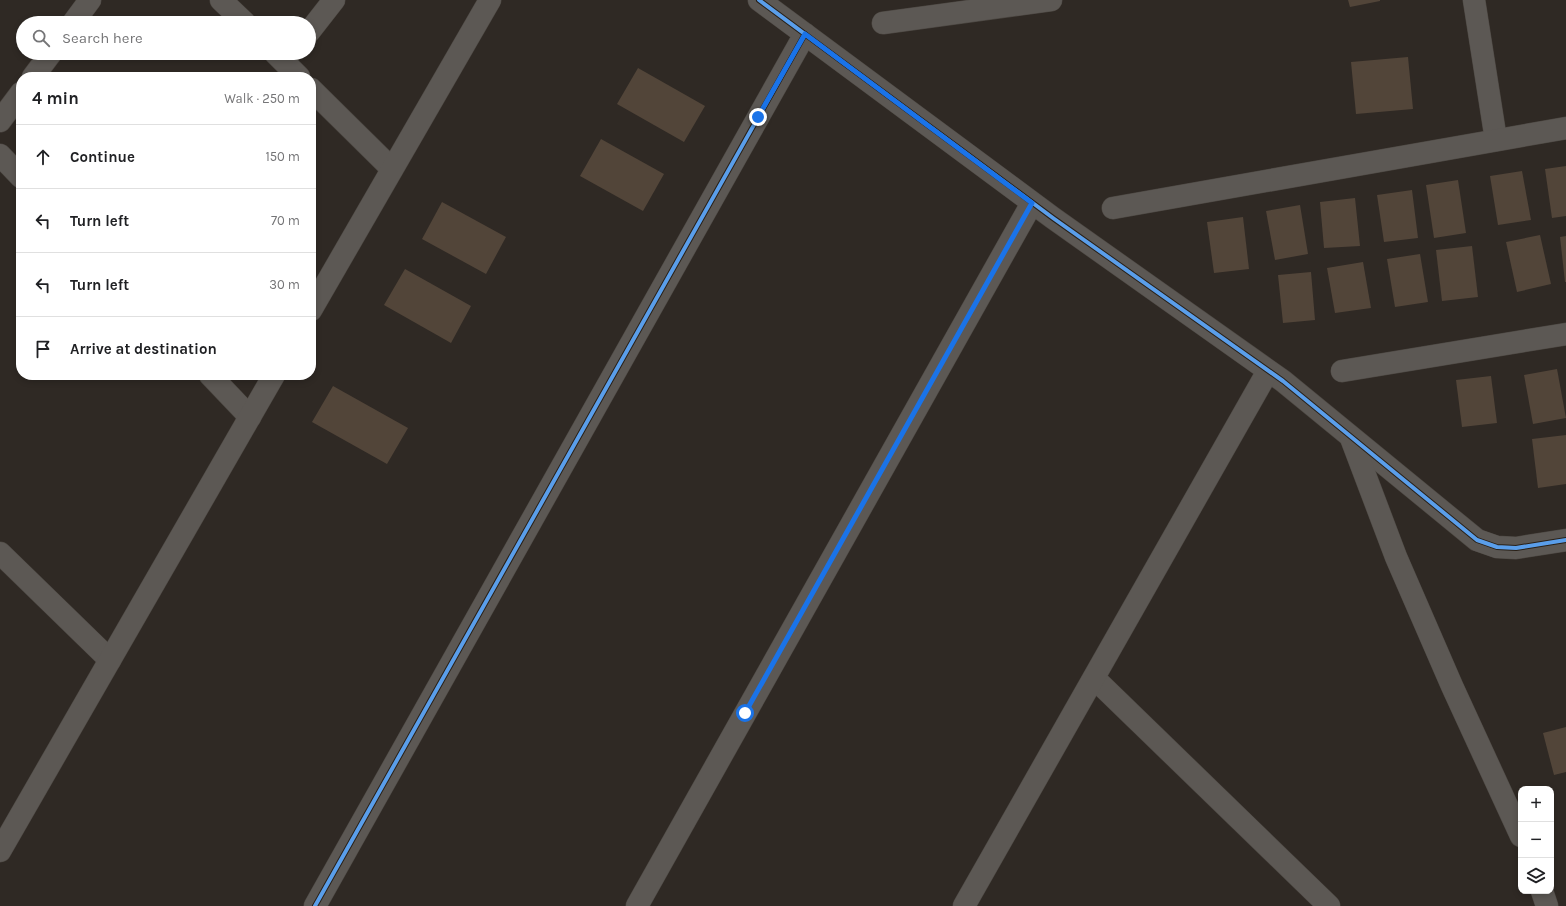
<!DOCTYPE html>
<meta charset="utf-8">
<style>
:root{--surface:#fff;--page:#f2f2f2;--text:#202124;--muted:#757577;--line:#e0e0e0}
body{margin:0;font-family:Karla,sans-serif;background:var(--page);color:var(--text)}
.controls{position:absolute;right:12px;bottom:12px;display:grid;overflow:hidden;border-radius:8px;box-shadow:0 2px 6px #0003}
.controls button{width:36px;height:36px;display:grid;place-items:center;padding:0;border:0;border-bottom:1px solid var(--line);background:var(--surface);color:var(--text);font:20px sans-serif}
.stop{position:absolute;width:12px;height:12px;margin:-9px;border:3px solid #1a73e8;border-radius:50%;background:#fff}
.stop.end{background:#1a73e8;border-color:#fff;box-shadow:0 1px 4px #0008}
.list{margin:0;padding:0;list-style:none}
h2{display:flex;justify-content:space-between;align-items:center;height:52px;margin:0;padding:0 16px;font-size:17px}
h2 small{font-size:13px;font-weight:400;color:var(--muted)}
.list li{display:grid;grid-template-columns:26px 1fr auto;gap:12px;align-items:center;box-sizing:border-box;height:64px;padding:0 16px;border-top:1px solid var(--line)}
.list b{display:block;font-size:15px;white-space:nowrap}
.list em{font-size:13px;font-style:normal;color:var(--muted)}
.icon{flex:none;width:22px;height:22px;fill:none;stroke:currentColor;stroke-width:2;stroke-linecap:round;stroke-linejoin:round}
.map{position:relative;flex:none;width:1566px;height:906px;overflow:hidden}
.search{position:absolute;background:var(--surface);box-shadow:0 2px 6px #0003;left:16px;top:16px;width:300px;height:44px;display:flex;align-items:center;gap:10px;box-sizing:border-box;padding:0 14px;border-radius:22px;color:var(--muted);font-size:15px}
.panel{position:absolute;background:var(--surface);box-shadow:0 2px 6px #0003;left:16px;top:72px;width:300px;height:308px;border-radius:16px}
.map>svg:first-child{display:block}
</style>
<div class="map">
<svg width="1566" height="906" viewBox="0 0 1566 906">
<rect width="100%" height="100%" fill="#2f2924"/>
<g fill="#524539">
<polygon points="1348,0 1380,0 1380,1 1350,7"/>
<polygon points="1408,57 1413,109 1356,114 1351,62"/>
<polygon points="638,68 705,106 684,142 617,104"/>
<polygon points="601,139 664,174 643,211 580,176"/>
<polygon points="1566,166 1566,216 1552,218 1545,169"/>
<polygon points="1522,171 1531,220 1498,225 1490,176"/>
<polygon points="1458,180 1466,233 1434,238 1426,185"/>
<polygon points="1412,190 1418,238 1384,242 1377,195"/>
<polygon points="1355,198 1360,246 1324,248 1320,202"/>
<polygon points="442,202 506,237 486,274 422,239"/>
<polygon points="1300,205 1308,254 1275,260 1266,211"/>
<polygon points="1243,217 1249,269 1214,273 1207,222"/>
<polygon points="1540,235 1551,284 1517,292 1506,242"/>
<polygon points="1566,236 1566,282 1565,282 1560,237"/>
<polygon points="1472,246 1478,297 1442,301 1436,250"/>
<polygon points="1420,254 1428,302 1395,307 1387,259"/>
<polygon points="1363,262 1371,308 1335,313 1327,268"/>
<polygon points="405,269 471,306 451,343 384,305"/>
<polygon points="1311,272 1315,320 1283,323 1278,275"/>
<polygon points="1557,369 1566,418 1533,424 1524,375"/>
<polygon points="1491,376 1497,423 1462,427 1456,380"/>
<polygon points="333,386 408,428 387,464 312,422"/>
<polygon points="1566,435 1566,484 1538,488 1532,439"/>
<polygon points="1566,727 1566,772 1554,775 1543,733"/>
</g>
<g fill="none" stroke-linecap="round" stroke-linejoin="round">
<g stroke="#4c4742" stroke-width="23">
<g id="street">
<polyline points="221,0 245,23"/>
<polyline points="759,0 1053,218 1283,381 1477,540 1497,547 1516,548 1566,540"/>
<polyline points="1474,0 1496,140"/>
<polyline points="73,23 90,0"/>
<polyline points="883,23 1051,0"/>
<polyline points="309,32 334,0"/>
<polyline points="275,53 299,77"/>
<polyline points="33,77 51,53"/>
<polyline points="311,89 392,169"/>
<polyline points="0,121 21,93"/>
<polyline points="0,155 21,177"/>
<polyline points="1113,208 1566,128"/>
<polyline points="311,310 490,0"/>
<polyline points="1342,371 1566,334"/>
<polyline points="210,375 250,417"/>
<polyline points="1351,438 1396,557 1452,686 1521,836"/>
<polyline points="0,553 110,660"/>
<polyline points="1094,678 1329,906"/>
<polyline points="0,851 274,375"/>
<polyline points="1542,891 1547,906"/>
<polyline points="315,906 805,34"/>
<polyline points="637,906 1032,203"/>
<polyline points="964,906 1268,371"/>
</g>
</g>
<use href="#street" stroke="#5c5854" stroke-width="22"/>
<g stroke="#292017" stroke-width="6">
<g id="cycleway">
<polyline points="759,0 1053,218 1283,381 1477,540 1497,547 1516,548 1566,540"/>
<polyline points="315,906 805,34"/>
</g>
</g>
<use href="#cycleway" stroke="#5a9eea" stroke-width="4"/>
</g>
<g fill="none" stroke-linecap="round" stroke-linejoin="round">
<polyline stroke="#1a73e8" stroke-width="5" points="745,713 1032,203 805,34 758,117"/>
</g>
</svg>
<div class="controls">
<button>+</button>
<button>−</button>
<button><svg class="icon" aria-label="layers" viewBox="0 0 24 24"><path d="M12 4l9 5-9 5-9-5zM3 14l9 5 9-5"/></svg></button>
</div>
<div class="stop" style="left:745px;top:713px"></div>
<div class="stop end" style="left:758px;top:117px"></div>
<div class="search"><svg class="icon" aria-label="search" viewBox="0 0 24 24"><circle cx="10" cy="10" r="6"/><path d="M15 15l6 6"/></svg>Search here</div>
<section class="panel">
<h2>4 min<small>Walk · 250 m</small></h2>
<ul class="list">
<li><svg class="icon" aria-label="ahead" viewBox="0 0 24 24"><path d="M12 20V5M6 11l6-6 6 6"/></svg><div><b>Continue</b></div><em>150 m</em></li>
<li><svg class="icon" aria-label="left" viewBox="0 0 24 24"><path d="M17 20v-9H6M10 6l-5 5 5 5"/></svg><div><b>Turn left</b></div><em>70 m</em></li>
<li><svg class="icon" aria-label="left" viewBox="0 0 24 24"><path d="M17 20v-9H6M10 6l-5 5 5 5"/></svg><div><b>Turn left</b></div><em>30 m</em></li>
<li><svg class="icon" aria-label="arrive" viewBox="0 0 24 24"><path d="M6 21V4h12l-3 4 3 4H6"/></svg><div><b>Arrive at destination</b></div></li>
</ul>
</section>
</div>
